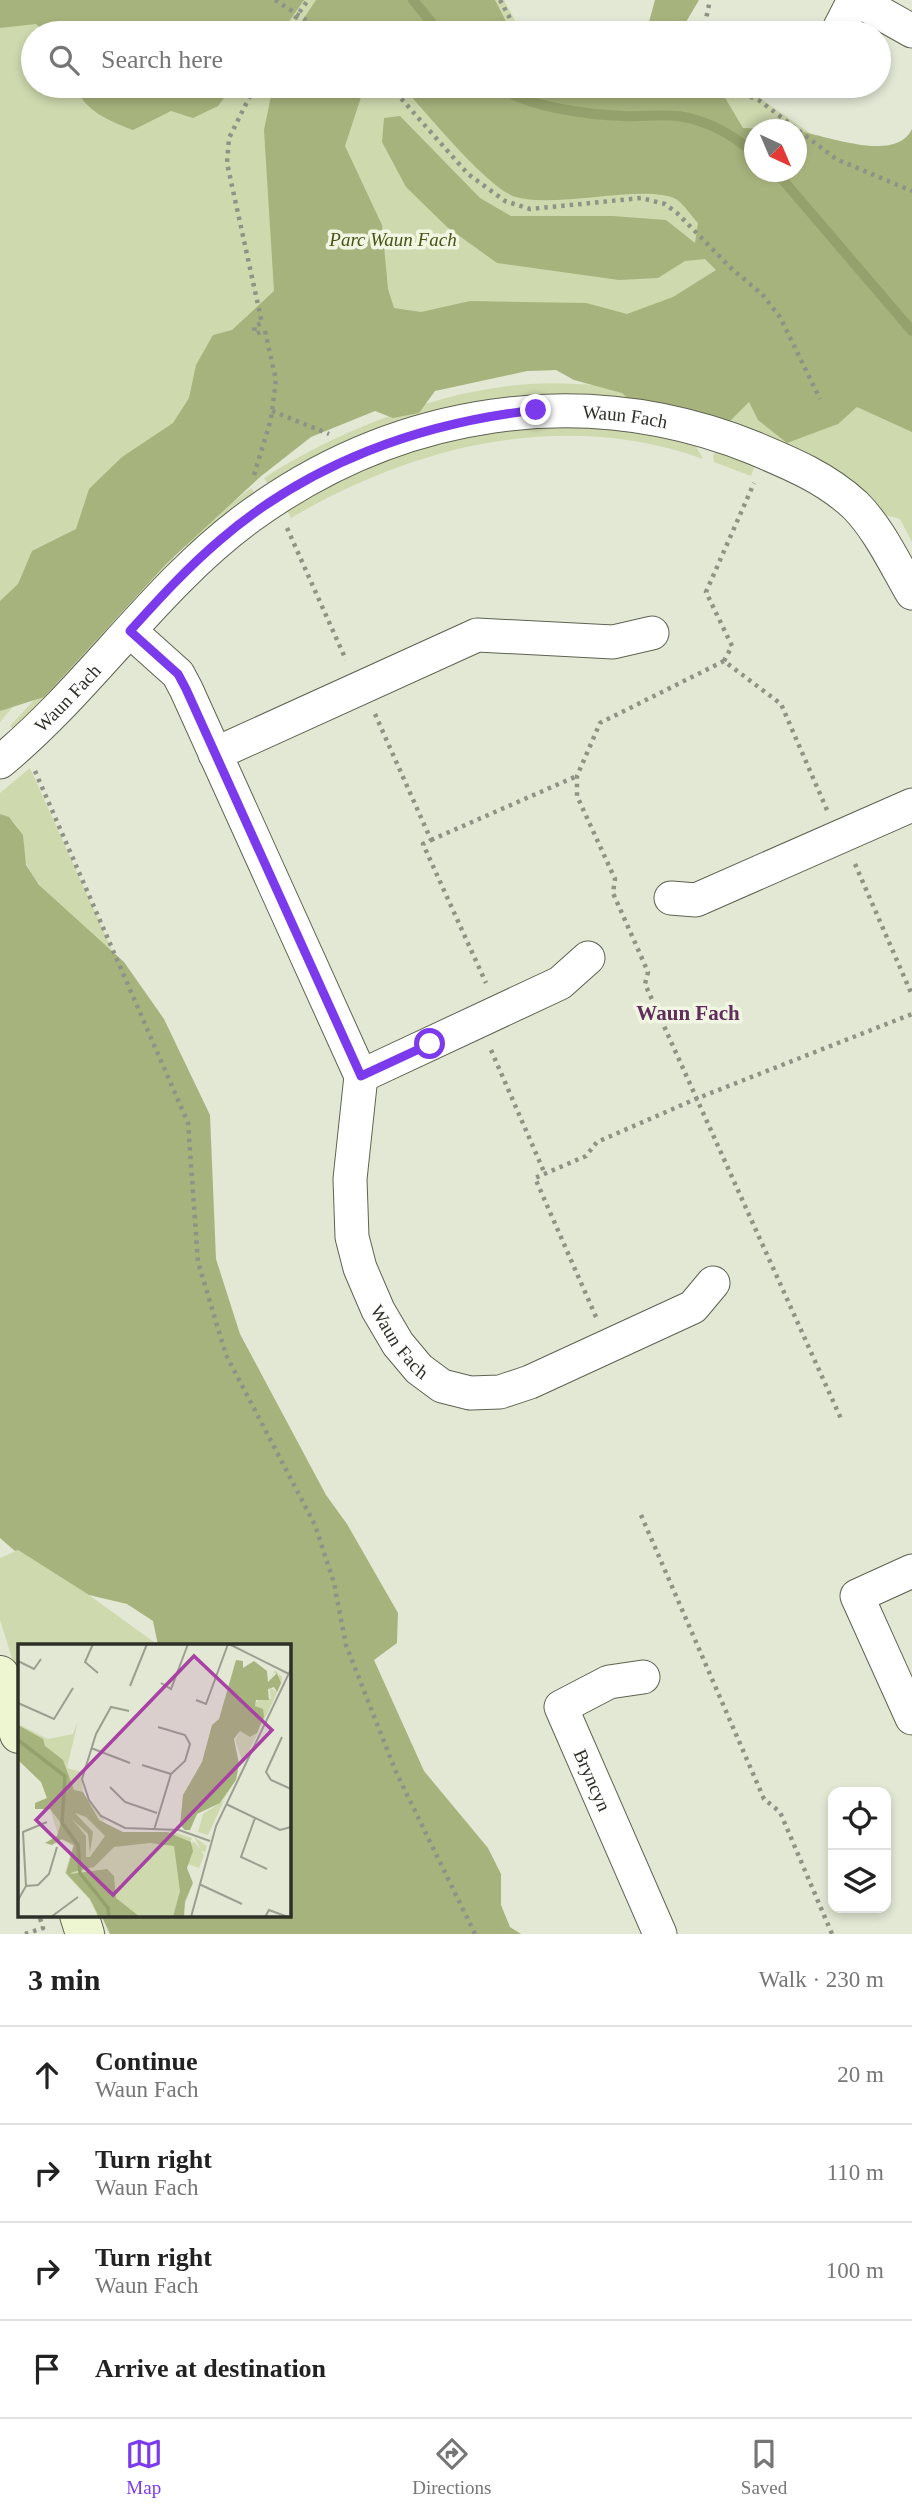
<!DOCTYPE html>
<meta charset="utf-8">
<style>
:root{--surface:#fff;--page:#f6f6f6;--text:#222;--muted:#767676;--line:#e0e0e0;--accent:#7c3aed}
body{margin:0;font-family:Georgia,serif;background:var(--page);color:var(--text)}
.controls{position:absolute;right:21px;bottom:21px;display:grid;overflow:hidden;border-radius:14px;box-shadow:0 4px 10px #0003}
.controls button{width:63px;height:63px;display:grid;place-items:center;padding:0;border:0;border-bottom:2px solid var(--line);background:var(--surface);color:var(--text);font:35px sans-serif}
.compass{position:absolute;left:744px;top:119px;width:63px;height:63px;border-radius:50%;background:var(--surface);box-shadow:0 4px 10px #0003;rotate:136deg}
.stop{position:absolute;width:21px;height:21px;margin:-16px;border:5px solid #7c3aed;border-radius:50%;background:#fff}
.stop.end{background:#7c3aed;border-color:#fff;box-shadow:0 2px 7px #0008}
.list{margin:0;padding:0;list-style:none}
h2{display:flex;justify-content:space-between;align-items:center;height:91px;margin:0;padding:0 28px;font-size:30px}
h2 small{font-size:23px;font-weight:400;color:var(--muted)}
.list li{display:grid;grid-template-columns:46px 1fr auto;gap:21px;align-items:center;box-sizing:border-box;height:98px;padding:0 28px;border-top:2px solid var(--line)}
.list b{display:block;font-size:26px;white-space:nowrap}
.list p{margin:0;font-size:23px;white-space:nowrap;color:var(--muted)}
.list em{font-size:23px;font-style:normal;color:var(--muted)}
.icon{flex:none;width:38px;height:38px;fill:none;stroke:currentColor;stroke-width:2;stroke-linecap:round;stroke-linejoin:round}
.map{position:relative;flex:none;width:912px;height:1934px;overflow:hidden}
.search{position:absolute;background:var(--surface);box-shadow:0 4px 10px #0003;left:21px;right:21px;top:21px;height:77px;display:flex;align-items:center;gap:18px;box-sizing:border-box;padding:0 24px;border-radius:38px;color:var(--muted);font-size:26px}
.sheet{height:483px;background:var(--surface)}
nav{display:flex;justify-content:space-around;align-items:center;box-sizing:border-box;height:98px;border-top:2px solid var(--line);background:var(--surface);font-size:19px;color:var(--muted)}
nav a{display:grid;justify-items:center;gap:4px}
nav .on{color:var(--accent)}
.map>svg:first-child{display:block}
</style>
<div class="map">
<svg width="912" height="1934" viewBox="0 0 912 1934">
<rect width="100%" height="100%" fill="#e3e8d5"/>
<g fill="#ced9ae" fill-rule="evenodd">
<path d="M0,0h504l18,33h-489v53h710l98,69 71,28v359l-12,-23 -21,-6 -27,-29 -313,-87 -269,90 -6,-9c72,-47 179,-89 266,-94 23,-2 46,0 70,1l-44,-15 -29,1 -248,24 -279,327zM754,130h42v42h-42z"/>
<path d="M578,423l116,20 9,16c-140,-50 -288,-14 -412,59l-5,-10 57,-32 107,-39z"/>
<polygon points="718,449 755,465 751,476 714,462 713,455"/>
<polygon points="251,488 257,496 189,549 181,542"/>
<polygon points="170,554 177,561 15,731 10,726"/>
<path d="M30,768l82,182c-30,-22 -65,-49 -83,-81 -12,-21 1,-44 -29,-55v-21z"/>
<polygon points="18,1550 89,1595 158,1645 19,1645 19,1680 0,1620 0,1558"/>
</g>
<g fill="#a6b37d">
<polygon points="0,0 304,0 281,33 46,33 36,24 0,28"/>
<polygon points="316,0 495,0 512,33 294,33"/>
<polygon points="655,0 699,0 686,22 688,33 646,33"/>
<path d="M74,86h159l-15,20 -25,12 -22,-7 -38,19c-26,-10 -46,-18 -59,-44z"/>
<path d="M273,86h95l-5,5 -18,55 37,79 6,64 6,19 27,4 49,-11 116,2 41,11 46,-17 43,-27 -11,-11 -20,2 -27,17 -39,2 -122,-17 -50,-36 -41,-40 -24,-45 2,-24 16,-2 80,82 31,18h101l54,4 29,23 3,-20c-6,-6 -14,-19 -22,-24 -30,-16 -120,10 -160,-2 -28,-8 -92,-87 -114,-111h316l25,42 31,1 -20,1v42h42l1,-41c29,4 99,33 115,-2v303l-55,-25 -19,17 -51,19 -29,-23 -9,-18 -25,25h-66l-36,-34 -48,-13 -18,-10 -29,1 -92,20 -16,22 -26,5 -18,-7 -64,26 -51,40 -94,87 -122,133 -44,14v-110l18,-17 14,-33 44,-22 13,-40 33,-32 51,-34 16,-25 7,-33 17,-30 19,-5 42,-39 -10,-161z"/>
<polygon points="0,814 9,817 23,835 26,865 39,885 124,962 164,1019 210,1115 216,1259 240,1334 326,1495 347,1524 398,1613 397,1643 374,1660 424,1771 488,1848 501,1874 501,1905 510,1927 521,1934 110,1934 101,1915 289,1915 289,1645 158,1645 153,1621 127,1604 89,1595 18,1550 15,1551 0,1538"/>
</g>
<g fill="none" stroke-linecap="round" stroke-linejoin="round">
<g stroke="#95a16c" stroke-width="10">
<polyline points="413,0 440,33"/>
<path d="M499,86c25,21 92,29 125,30 17,1 36,-2 54,0 28,4 55,19 76,37"/>
<polyline points="776,172 912,331"/>
</g>
<g stroke="#5e6251" stroke-width="35">
<g id="street">
<polyline points="857,0 912,31"/>
<polyline points="837,33 854,0"/>
<path id="s1" d="M130,631l48,43 8,15 175,387 -11,103 2,58 8,31 18,42 20,34 21,25 23,17 28,7 30,-1 30,-10 163,-75 20,-24"/>
<polyline points="215,754 477,635 613,642 652,633"/>
<path id="s2" d="M0,762c90,-74 155,-176 249,-245 148,-108 333,-138 505,-69 36,15 72,30 101,57 24,24 40,59 57,88"/>
<polyline points="671,898 696,900 912,805"/>
<polyline points="361,1076 560,983 588,958"/>
<polyline points="912,1571 857,1596 912,1718"/>
<path id="s3" d="M643,1677l-34,5 -48,25 99,227"/>
</g>
</g>
<g stroke="#5e6251" stroke-width="40">
<g id="secondary">
<polyline points="0,1675 19,1734"/>
<polyline points="79,1915 85,1934"/>
</g>
</g>
<g stroke="#8f9385" stroke-width="4.5" stroke-dasharray="3.5 5" stroke-linecap="butt">
<polyline points="275,0 326,33"/>
<polyline points="500,0 518,33"/>
<polyline points="285,33 308,0"/>
<polyline points="703,33 710,0"/>
<polyline points="390,86 468,174 505,201 530,209 641,198 665,204 677,213 733,270 762,294 780,317 820,399"/>
<polyline points="727,86 760,101 836,159 912,191"/>
<polyline points="272,411 329,434"/>
<polyline points="254,475 271,419 276,380 265,331 255,334 254,326 262,323 227,163 229,138 255,86"/>
<polyline points="287,528 346,660"/>
<polyline points="724,661 732,646 706,592 754,483"/>
<polyline points="375,714 431,840 423,844 486,983"/>
<polyline points="35,771 188,1123 198,1262 226,1355 315,1525 334,1583 346,1645 396,1772 475,1934"/>
<polyline points="827,810 781,704 724,661 600,723 577,776 577,796 615,879 613,893 648,972 645,984 842,1421"/>
<polyline points="431,840 577,776"/>
<polyline points="855,864 912,995"/>
<polyline points="491,1050 545,1174"/>
<polyline points="596,1317 535,1178 586,1156 597,1142 698,1098 912,1014"/>
<polyline points="641,1515 764,1799 780,1812 832,1934"/>
<polyline points="25,1934 43,1928 39,1915"/>
</g>
<use href="#street" stroke="#fff" stroke-width="33"/>
<use href="#secondary" stroke="#eef6d1" stroke-width="38"/>
</g>
<g fill="none" stroke-linecap="round" stroke-linejoin="round">
<path stroke="#7c3aed" stroke-width="9" d="M430,1044l-69,32 -175,-387 -8,-15 -48,-43c29,-32 57,-63 90,-91 89,-77 200,-117 316,-130"/>
</g>
<g text-anchor="middle" stroke-width="7" stroke-linejoin="round" paint-order="stroke">
<g font-size="19" font-style="italic" fill="#485316" stroke="#f0f6e2">
<text x="393" y="246">Parc Waun Fach</text>
</g>
<g font-size="19" fill="#2e3028" stroke="#f0f6e2">
<text dy="7" stroke="none"><textPath href="#s2" startOffset="749">Waun Fach</textPath></text>
<text dy="7" stroke="none"><textPath href="#s2" startOffset="93">Waun Fach</textPath></text>
<text dy="7" stroke="none"><textPath href="#s1" startOffset="784">Waun Fach</textPath></text>
<text dy="7" stroke="none"><textPath href="#s3" startOffset="168">Bryncyn</textPath></text>
</g>
<g font-size="21" font-weight="bold" fill="#602d5d" stroke="#f0f6e2">
<text x="688" y="1020">Waun Fach</text>
</g>
</g>
<g transform="translate(18 1644)">
<rect width="273" height="273" fill="#e3e8d5"/>
<path d="M257,26l7,7v4l-12,27 -7,14 -2,5 -18,36 -8,-23 5,-9 11,6 10,-10 2,-18 -9,-3 6,-9 11,2 -2,-12 8,5 2,-18 -5,-1 -7,11zM60,77l-11,47 14,4 2,21 22,28 25,11 -28,-12 -18,-15 38,33 50,-7 20,7 -9,25 7,28 -10,26h-82l-8,-17 -25,-27 8,-27 -14,-8 -17,-55 -24,-25v-34l30,15 25,-5zM213,141l-23,50 -10,-3 5,-18 20,-13zM176,193l13,9 -2,6 -4,-1 3,4 -5,13 -14,-5 8,-22 8,8z" fill="#ced9ae"/>
<path d="M218,16l7,1v7l11,-7 13,10 1,11 9,-9 4,10 -4,9 -3,-5 -6,2 1,11h-13l-1,6 8,3 1,8 -7,16 -7,4 -10,-6 -6,8 5,25 -3,16 -16,23 -23,11 -7,16h-5l-5,-5 3,-30 19,-33 10,-37 7,-6zM0,81l25,14 2,7 18,14 11,30 9,2 16,28 24,12h44l24,10 2,9 -6,17 6,15 -8,18 -1,16h-11l7,-26 -6,-45 -24,-3 -36,4 -20,20 -21,5 -3,2 37,-5 7,7 2,22 24,19h-41l-9,-18 -24,-26 8,-28 -12,-6 -10,6 -7,-2 12,-7 4,-13 -11,-14h-15v-6l12,-5 -6,-16 -23,-22zM57,169l11,4 19,19 -15,21h-4v-21l-14,-17 16,15 2,19 3,-21z" fill="#a6b37d" fill-rule="evenodd"/>
<path fill="none" stroke="#95a16c" stroke-width="3.5" d="M0,96l47,36 -3,47 16,22 2,28 28,35 1,9"/>
<path fill="none" stroke="#9b9e90" stroke-width="2" d="M75,0l-8,18 13,11M211,0l60,30M0,17l16,8 7,-10M143,39l10,6 17,-45M112,42l17,-42M178,56l10,4 22,-60M0,59l36,16 19,-31M111,67l-18,-4 -15,27 -14,45 7,21 12,16 24,12 54,2 31,11M264,93l-16,35 5,8 20,9M73,104l39,15M124,121l29,9M92,143l15,15 32,11M208,160l54,26 11,-3M237,174l-14,39 26,12M136,186l17,-56 14,-13 5,-17 -5,-9 -27,-8M181,240l43,20M8,242l12,-1 11,-11 8,-27M0,256l8,-14 -3,-54 24,-10M33,273l27,-20M173,273l25,-91 75,-157M247,273l4,-7 19,7"/>
<path fill="#a841a4" fill-opacity="0.15" stroke="#a841a4" stroke-width="3.5" d="M176,12l78,74 -159,165 -77,-75z"/>
<rect width="273" height="273" fill="none" stroke="#2e3028" stroke-width="3.5"/>
</g>
</svg>
<div class="controls">
<button><svg class="icon" aria-label="locate" viewBox="0 0 24 24"><circle cx="12" cy="12" r="6"/><path d="M12 2v4M12 18v4M2 12h4M18 12h4"/></svg></button>
<button><svg class="icon" aria-label="layers" viewBox="0 0 24 24"><path d="M12 4l9 5-9 5-9-5zM3 14l9 5 9-5"/></svg></button>
</div>
<svg class="compass" viewBox="-18 -18 36 36"><path d="M0-13l5 13h-10z" fill="#e53935"/><path d="M0 13l5-13h-10z" fill="#767676"/></svg>
<div class="stop" style="left:430px;top:1044px"></div>
<div class="stop end" style="left:536px;top:410px"></div>
<div class="search"><svg class="icon" aria-label="search" viewBox="0 0 24 24"><circle cx="10" cy="10" r="6"/><path d="M15 15l6 6"/></svg>Search here</div>
</div>
<section class="sheet">
<h2>3 min<small>Walk · 230 m</small></h2>
<ul class="list">
<li><svg class="icon" aria-label="ahead" viewBox="0 0 24 24"><path d="M12 20V5M6 11l6-6 6 6"/></svg><div><b>Continue</b><p>Waun Fach</p></div><em>20 m</em></li>
<li><svg class="icon" aria-label="right" viewBox="0 0 24 24"><path d="M7 20v-9h11M14 6l5 5-5 5"/></svg><div><b>Turn right</b><p>Waun Fach</p></div><em>110 m</em></li>
<li><svg class="icon" aria-label="right" viewBox="0 0 24 24"><path d="M7 20v-9h11M14 6l5 5-5 5"/></svg><div><b>Turn right</b><p>Waun Fach</p></div><em>100 m</em></li>
<li><svg class="icon" aria-label="arrive" viewBox="0 0 24 24"><path d="M6 21V4h12l-3 4 3 4H6"/></svg><div><b>Arrive at destination</b></div></li>
</ul>
</section>
<nav>
<a class="on"><svg class="icon" aria-label="map" viewBox="0 0 24 24"><path d="M3 6l6-2 6 2 6-2v14l-6 2-6-2-6 2zM9 4v14M15 6v14"/></svg>Map</a>
<a><svg class="icon" aria-label="directions" viewBox="0 0 24 24"><path d="M12 3l9 9-9 9-9-9zM9 14v-3h6M13 9l2 2-2 2"/></svg>Directions</a>
<a><svg class="icon" aria-label="saved" viewBox="0 0 24 24"><path d="M7 4h10v16l-5-4-5 4z"/></svg>Saved</a>
</nav>
